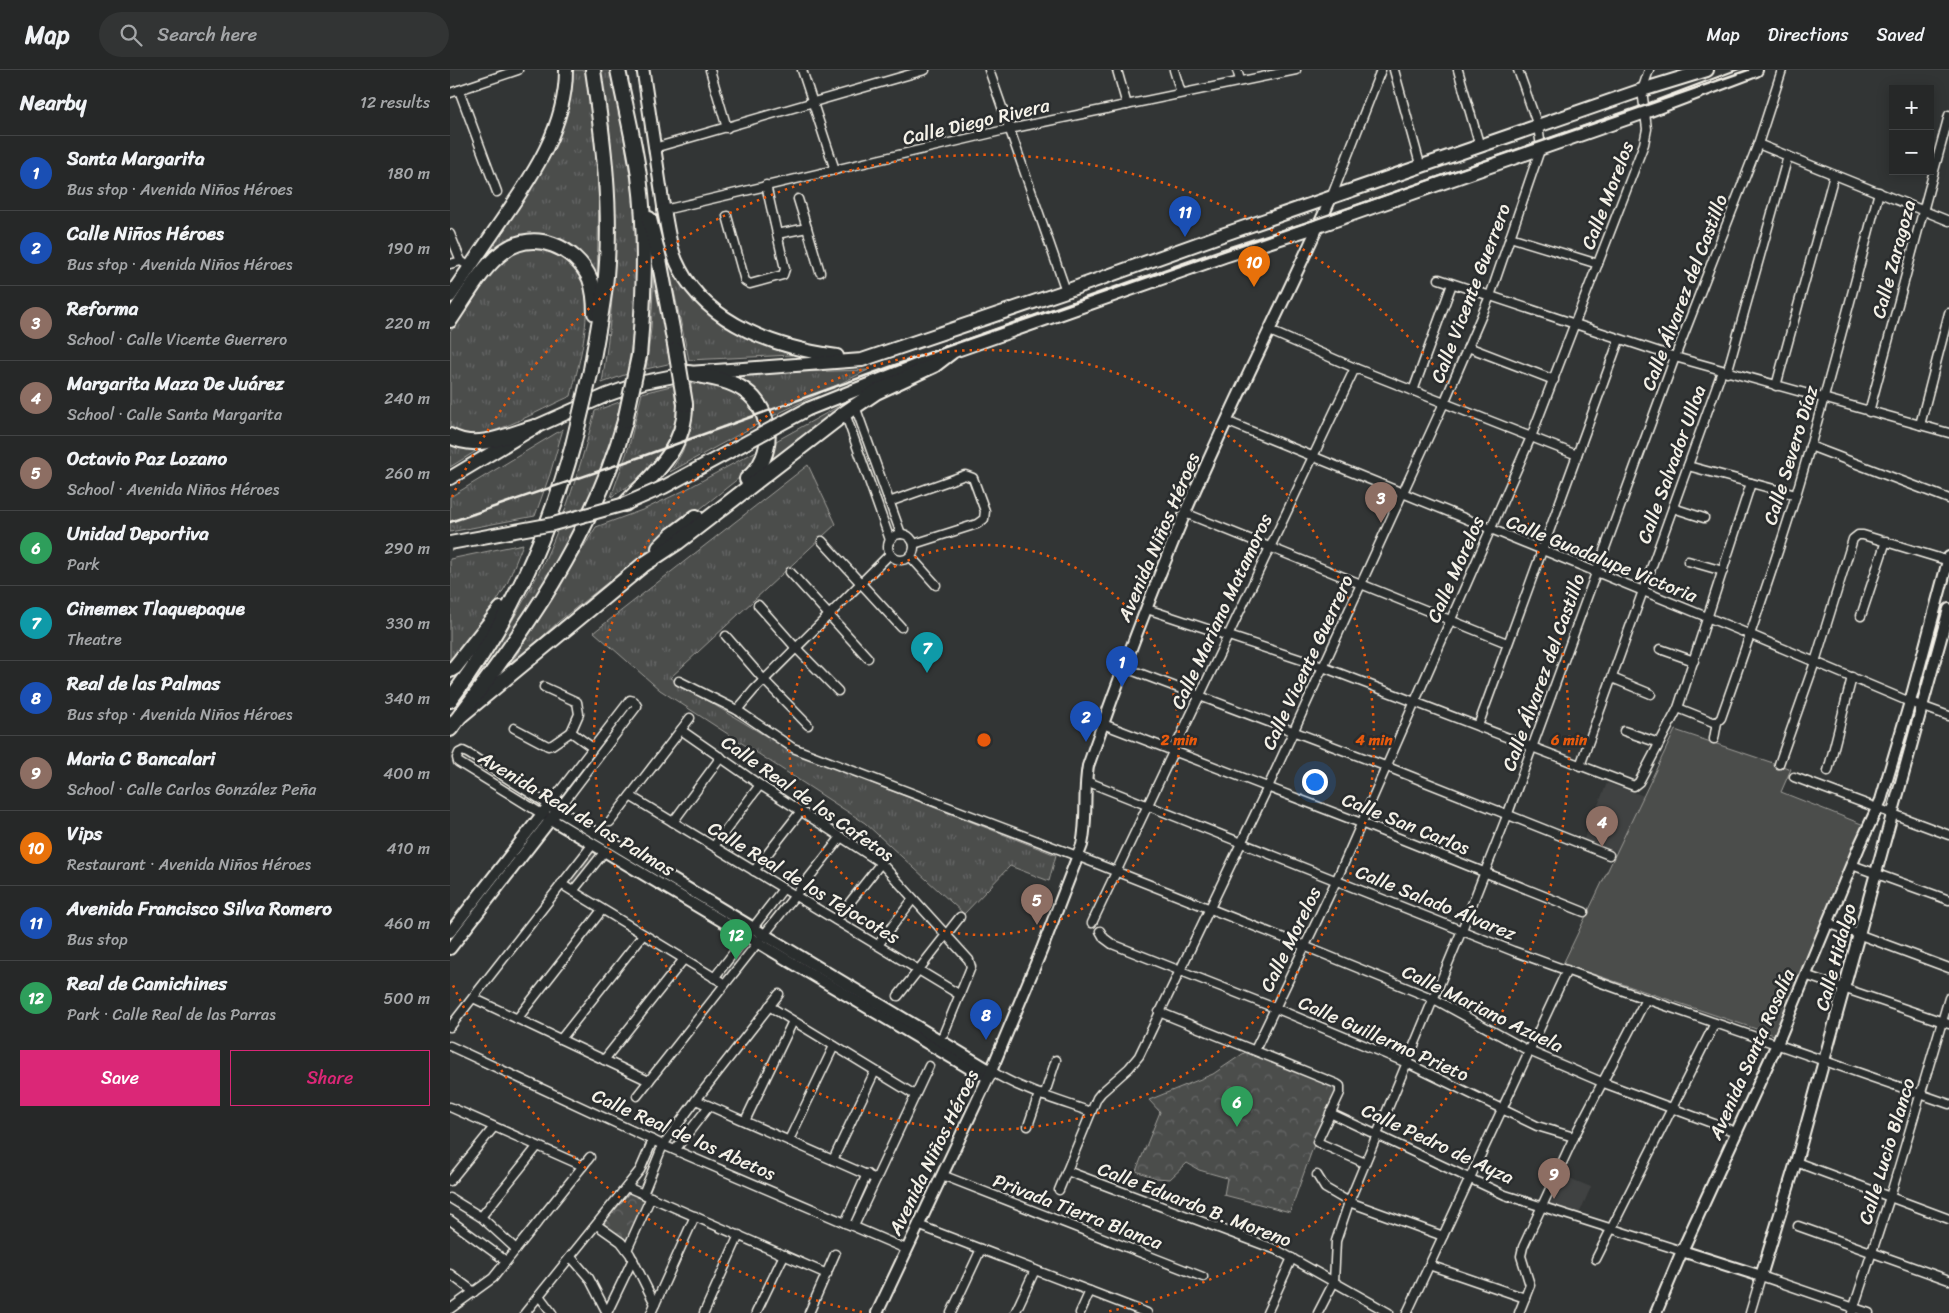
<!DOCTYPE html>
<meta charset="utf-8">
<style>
:root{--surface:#262828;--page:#323434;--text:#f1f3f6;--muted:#a4a6a8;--line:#424445;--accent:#db2777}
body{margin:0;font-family:Sriracha,sans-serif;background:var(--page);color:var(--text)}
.controls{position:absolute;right:15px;top:15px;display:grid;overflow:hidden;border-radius:0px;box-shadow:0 2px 12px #0003}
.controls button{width:45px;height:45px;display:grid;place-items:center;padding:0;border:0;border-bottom:1px solid var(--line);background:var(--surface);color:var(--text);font:25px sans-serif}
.you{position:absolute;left:864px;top:711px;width:18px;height:18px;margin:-12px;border:4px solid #fff;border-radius:50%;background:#1a73e8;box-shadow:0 0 0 8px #1a73e833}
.badge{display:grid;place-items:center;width:32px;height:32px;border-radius:50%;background:var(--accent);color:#fff;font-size:16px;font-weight:700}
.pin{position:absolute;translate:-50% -41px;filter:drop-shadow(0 1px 2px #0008)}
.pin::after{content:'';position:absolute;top:26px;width:18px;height:15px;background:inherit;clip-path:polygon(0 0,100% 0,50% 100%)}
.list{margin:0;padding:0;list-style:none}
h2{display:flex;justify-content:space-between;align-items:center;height:65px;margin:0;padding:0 20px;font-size:21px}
h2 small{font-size:16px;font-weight:400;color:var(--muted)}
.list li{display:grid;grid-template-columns:32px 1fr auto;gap:15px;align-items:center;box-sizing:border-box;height:75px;padding:0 20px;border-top:1px solid var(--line)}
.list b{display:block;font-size:19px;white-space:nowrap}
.list p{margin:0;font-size:16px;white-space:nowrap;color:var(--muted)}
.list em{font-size:16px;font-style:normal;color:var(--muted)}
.actions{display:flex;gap:10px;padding:15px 20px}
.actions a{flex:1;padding:11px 0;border:1px solid var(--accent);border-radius:0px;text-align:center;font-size:18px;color:var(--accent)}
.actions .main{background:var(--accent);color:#fff}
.icon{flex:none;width:28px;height:28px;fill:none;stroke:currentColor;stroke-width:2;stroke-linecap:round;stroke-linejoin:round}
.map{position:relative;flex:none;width:1499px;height:1243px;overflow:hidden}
header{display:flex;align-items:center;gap:30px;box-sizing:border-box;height:70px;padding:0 25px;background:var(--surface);border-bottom:1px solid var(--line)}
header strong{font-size:24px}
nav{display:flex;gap:28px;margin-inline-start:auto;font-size:18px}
.search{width:350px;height:45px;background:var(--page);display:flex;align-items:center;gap:12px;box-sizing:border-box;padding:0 18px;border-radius:28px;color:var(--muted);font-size:19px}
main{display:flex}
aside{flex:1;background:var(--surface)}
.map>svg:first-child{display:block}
</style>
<header>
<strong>Map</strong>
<div class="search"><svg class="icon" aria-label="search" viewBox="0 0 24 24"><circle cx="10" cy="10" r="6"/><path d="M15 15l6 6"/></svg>Search here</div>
<nav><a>Map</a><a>Directions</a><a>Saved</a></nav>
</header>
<main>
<aside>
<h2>Nearby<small>12 results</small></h2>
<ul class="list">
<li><span class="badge" style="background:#1a4fb4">1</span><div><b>Santa Margarita</b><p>Bus stop · Avenida Niños Héroes</p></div><em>180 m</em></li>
<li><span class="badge" style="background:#1a4fb4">2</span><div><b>Calle Niños Héroes</b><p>Bus stop · Avenida Niños Héroes</p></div><em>190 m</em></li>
<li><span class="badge" style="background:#8d6e63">3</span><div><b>Reforma</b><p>School · Calle Vicente Guerrero</p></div><em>220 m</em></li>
<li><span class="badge" style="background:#8d6e63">4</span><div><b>Margarita Maza De Juárez</b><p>School · Calle Santa Margarita</p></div><em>240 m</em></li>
<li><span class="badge" style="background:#8d6e63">5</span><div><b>Octavio Paz Lozano</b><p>School · Avenida Niños Héroes</p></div><em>260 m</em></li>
<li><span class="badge" style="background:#2e9e5b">6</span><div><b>Unidad Deportiva</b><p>Park</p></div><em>290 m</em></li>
<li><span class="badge" style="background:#0f9aa8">7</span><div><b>Cinemex Tlaquepaque</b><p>Theatre</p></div><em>330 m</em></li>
<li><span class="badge" style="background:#1a4fb4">8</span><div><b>Real de las Palmas</b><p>Bus stop · Avenida Niños Héroes</p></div><em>340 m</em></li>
<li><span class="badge" style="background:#8d6e63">9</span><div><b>Maria C Bancalari</b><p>School · Calle Carlos González Peña</p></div><em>400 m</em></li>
<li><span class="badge" style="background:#e8710a">10</span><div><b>Vips</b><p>Restaurant · Avenida Niños Héroes</p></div><em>410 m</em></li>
<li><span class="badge" style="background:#1a4fb4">11</span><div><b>Avenida Francisco Silva Romero</b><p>Bus stop</p></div><em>460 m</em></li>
<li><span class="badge" style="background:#2e9e5b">12</span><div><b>Real de Camichines</b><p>Park · Calle Real de las Parras</p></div><em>500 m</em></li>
</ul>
<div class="actions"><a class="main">Save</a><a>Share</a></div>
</aside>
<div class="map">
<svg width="1499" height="1243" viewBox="0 0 1499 1243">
<defs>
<pattern id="grass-tufts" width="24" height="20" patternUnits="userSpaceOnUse" patternTransform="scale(1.25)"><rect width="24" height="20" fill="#4b4d4c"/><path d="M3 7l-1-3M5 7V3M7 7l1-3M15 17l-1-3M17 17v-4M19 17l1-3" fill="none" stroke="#666766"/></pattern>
<pattern id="park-crowns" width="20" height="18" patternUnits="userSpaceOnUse" patternTransform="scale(1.25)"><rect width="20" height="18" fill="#4b4d4c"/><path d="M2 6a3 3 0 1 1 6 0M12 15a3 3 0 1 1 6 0" fill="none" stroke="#666766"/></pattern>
</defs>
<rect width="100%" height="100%" fill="#323535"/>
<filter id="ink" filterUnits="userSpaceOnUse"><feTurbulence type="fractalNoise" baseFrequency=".02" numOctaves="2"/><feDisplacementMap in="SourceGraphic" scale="10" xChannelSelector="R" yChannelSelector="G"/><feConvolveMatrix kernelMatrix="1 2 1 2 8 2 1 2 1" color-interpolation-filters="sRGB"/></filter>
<g filter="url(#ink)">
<g fill="#404242">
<polygon points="1157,713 1194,726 1167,782 1134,769"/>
<polygon points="1114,1106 1141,1117 1129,1144 1100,1134"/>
</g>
<g fill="url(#grass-tufts)" stroke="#a09f9a">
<polygon points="121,0 135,0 144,58 149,131 147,208 140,196 70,167 55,173 42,181 39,179 92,99"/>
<path d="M151,0h12l24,149 1,63 -5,53 -6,39 -25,9c11,-70 16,-143 11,-214 -2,-33 -7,-66 -12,-99z"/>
<path d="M96,177c7,5 17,8 23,14 33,26 10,101 2,135 -23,10 -72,37 -94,39 -10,0 -18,-2 -27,-5v-98l52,-73 19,-11z"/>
<polygon points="215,180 240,225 269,252 303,269 342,285 239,290"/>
<polygon points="204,202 222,293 196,299 201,259"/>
<path d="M418,300l-95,46c-10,-21 -23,-33 -44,-42z"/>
<path d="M259,312c31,11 37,10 51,41l-90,49c23,-34 24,-49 21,-89z"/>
<path d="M225,315c7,63 -14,82 -64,112l18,-51 13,-53z"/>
<polygon points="420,319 321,395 326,371"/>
<path d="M172,331c-9,34 -18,69 -33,102 -30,66 -73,125 -114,185l-3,-2c30,-48 61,-96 82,-147 17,-42 30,-85 41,-128z"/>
<polygon points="113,359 100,404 85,446 0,462 0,427"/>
<polygon points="0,372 31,378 0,397"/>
<polygon points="310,379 304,393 294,404 108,552 57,600 146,457 195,439 233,421"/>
<polygon points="358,395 386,454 220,608 342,682 606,785 599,811 560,796 514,844 415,753 210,620 144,562"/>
<polygon points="73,474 57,514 33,554 0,592 0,489"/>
</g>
<g fill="url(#park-crowns)" stroke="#a09f9a">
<polygon points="143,776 152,782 122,819 115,814"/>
<polygon points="296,869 304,874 274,912 267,907"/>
<polygon points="797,981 888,1016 865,1072 840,1142 774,1125 777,1108 749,1100 737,1093 720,1109 705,1108 686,1101 710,1042 699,1030 763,1004"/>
<polygon points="179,1123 191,1126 198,1130 177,1176 152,1156"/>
</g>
<polygon fill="#4b4d4c" stroke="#a09f9a" points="1225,660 1341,699 1331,722 1414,755 1327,966 1113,894"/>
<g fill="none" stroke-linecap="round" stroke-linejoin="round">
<g stroke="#f4f1e8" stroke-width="11">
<g id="minor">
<polyline points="260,0 277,58"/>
<polyline points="352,0 385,100"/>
<polyline points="539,0 616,221"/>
<polyline points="667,0 677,35"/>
<polyline points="724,0 731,23"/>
<polyline points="787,0 790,10"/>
<polyline points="944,0 971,98"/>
<polyline points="1008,0 1030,77"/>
<polyline points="9,20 47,122"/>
<polyline points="0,23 68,0"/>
<polyline points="1308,74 1499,151"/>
<polyline points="204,78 475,0"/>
<polyline points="881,128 931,0"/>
<polyline points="348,129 357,158"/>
<polyline points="214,140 559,59 846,0"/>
<polyline points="277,146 295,211 300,214 333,205 335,199 316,115"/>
<polyline points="0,164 11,191"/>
<polyline points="327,164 357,158 370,202"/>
<polyline points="1060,167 1148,194"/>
<polyline points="0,194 11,191 14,193"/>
<polyline points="989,209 1225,287 1499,363"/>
<polyline points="820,261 905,298 1127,385"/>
<polyline points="1018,277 1104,310"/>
<polyline points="1277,303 1338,86"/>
<polyline points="1326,316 1384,105"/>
<polyline points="963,321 1002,214"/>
<polyline points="405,336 451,464"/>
<polyline points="1419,342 1499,45"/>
<polyline points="395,343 440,470"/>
<polyline points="776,351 1301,565 1460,632 1499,646"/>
<polyline points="1470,355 1499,243"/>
<polyline points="1360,376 1499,429"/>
<polyline points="1238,396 1346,425"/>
<polyline points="439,432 515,405 523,408 535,441 534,449 527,454 464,474"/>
<polyline points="1223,438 1254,448"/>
<polyline points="735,443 1057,573"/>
<circle cx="451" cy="477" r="13"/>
<polyline points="372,471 451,557"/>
<polyline points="460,486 486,515"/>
<polyline points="1238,491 1273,501"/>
<polyline points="340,502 418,588"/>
<polyline points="308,535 346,578 388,621"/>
<polyline points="697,539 873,597 1184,716 1189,712 1228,638 1301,413"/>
<polyline points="1411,546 1436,471"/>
<polyline points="276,566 314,610 358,655"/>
<polyline points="1210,579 1244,591"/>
<polyline points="673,597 935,696 1159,785"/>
<polyline points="1162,608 1201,624"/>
<polyline points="229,611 287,640 304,620 440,484"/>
<polyline points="94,617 127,632 129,644 121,662 143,678"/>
<polyline points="1228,638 1263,652 1267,652"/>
<polyline points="287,640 343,678 627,786 854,876 984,929 1079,981 1154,1013 1286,1062"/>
<polyline points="653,654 911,753 1134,842"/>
<polyline points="1028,656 1169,270"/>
<polyline points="64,658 98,676 102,675 121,662"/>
<polyline points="231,660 310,715 431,793 519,890 521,897 494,963"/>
<polyline points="1174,661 1209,673"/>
<path d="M1264,669l3,-17 4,-4c26,-74 52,-148 75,-223 30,-100 56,-201 83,-303"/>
<polyline points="1329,694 1365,592 1403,469 1408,465 1413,465 1499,491"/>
<polyline points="1130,696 1272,301"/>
<polyline points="1378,701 1402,607"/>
<polyline points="1344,707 1499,765"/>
<polyline points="636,711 1063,881 1196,929 1499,1034"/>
<polyline points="180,726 510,925"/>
<polyline points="92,744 8,692 7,688 9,683 13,681 19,684 99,735 180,630 184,631 187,636 108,740"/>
<polyline points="160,752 240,648"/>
<polyline points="223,752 271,687"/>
<polyline points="264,776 310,715"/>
<polyline points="1402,795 1499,830"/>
<polyline points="304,801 351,741"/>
<polyline points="111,814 275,914"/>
<polyline points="123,821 155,781"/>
<polyline points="386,850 431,793"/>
<polyline points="642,853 905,298"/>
<polyline points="1378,853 1499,898"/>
<polyline points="650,861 654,868 662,874 825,938 957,993 1087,1056 1124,1067"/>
<polyline points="428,875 463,829"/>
<polyline points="1355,905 1499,954"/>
<polyline points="264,908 333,819"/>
<polyline points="448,926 510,847"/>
<polyline points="23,928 199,1011"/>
<polyline points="319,936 465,1025"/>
<polyline points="709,942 887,1014 890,1016 890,1023 867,1072 915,1093"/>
<polyline points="67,949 152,840"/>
<polyline points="0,957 143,774"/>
<polyline points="111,969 193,865"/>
<polyline points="0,976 213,1075 456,1179"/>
<polyline points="805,980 887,809 1081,367 1194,74 1197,59 1192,20 1199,0"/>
<polyline points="154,990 234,889"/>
<path d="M541,1001c30,19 66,29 100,41"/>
<polyline points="187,1026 391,767"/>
<polyline points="594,1026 606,990"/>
<polyline points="246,1030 426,1109"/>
<polyline points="0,1037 133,1096"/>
<polyline points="880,1043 1055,1125 1232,1181"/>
<polyline points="295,1051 343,951"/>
<polyline points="578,1056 589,1024"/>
<polyline points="339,1070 384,976"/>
<polyline points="225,1080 259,1036"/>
<polyline points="383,1090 425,1001"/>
<polyline points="1346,1092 1499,1149"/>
<polyline points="617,1101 827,1180 939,1243"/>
<polyline points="492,1105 753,1207"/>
<polyline points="867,1105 875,1118 899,1132 993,1166"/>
<polyline points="0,1111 44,1057"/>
<polyline points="177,1117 377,1204"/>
<polyline points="609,1120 647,1028 651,1023 679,998 689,986 818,717 994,333 1040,226 1091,77 1088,56 1068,0"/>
<polyline points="193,1124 213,1075 246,1030 329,924"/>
<polyline points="0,1128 31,1147 66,1179"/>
<polyline points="31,1147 87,1077"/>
<polyline points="0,1150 56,1191"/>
<polyline points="395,1153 417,1104"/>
<polyline points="147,1155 171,1172 180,1184 205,1234"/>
<polyline points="468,1155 697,1243"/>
<polyline points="404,1156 479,996"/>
<polyline points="1348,1156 1499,1210"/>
<polyline points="177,1180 201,1127"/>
<polyline points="121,1187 139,1208 157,1243"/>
<polyline points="1146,1189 1265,953"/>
<polyline points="979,1195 1075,1228"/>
<polyline points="0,1204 24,1222"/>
<polyline points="90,1227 102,1243"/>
<polyline points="0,1239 43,1208 140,1087"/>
<polyline points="75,1243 190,1100 203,1070"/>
<polyline points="157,1243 183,1189"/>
<polyline points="201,1243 245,1146"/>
<polyline points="254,1243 289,1165"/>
<polyline points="306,1243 334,1185"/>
<polyline points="359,1243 385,1184"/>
<polyline points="501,1243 531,1179"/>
<polyline points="565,1243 585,1200"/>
<polyline points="630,1243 640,1221"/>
<polyline points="817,1243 842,1188"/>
<polyline points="868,1243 884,1212 886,1171 899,1132 1012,860 1057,746 1225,287 1308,74 1332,0"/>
<polyline points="957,1243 1117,900"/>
<polyline points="1069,1243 1080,1215 1071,1186 1073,1177 1124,1067 1196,929"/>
<polyline points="1300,1243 1311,1206 1419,1243"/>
<polyline points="1402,1243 1440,1127 1499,928"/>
</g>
</g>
<g stroke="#f4f1e8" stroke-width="14">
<g id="tertiary">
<polyline points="92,744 524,1001 539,1007"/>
<polyline points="0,862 99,735 541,1001"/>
<polyline points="0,879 105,744"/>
<polyline points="1232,1181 1311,1206 1346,1092 1499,539"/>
<path d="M427,1243l112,-237 53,-127 40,-104c6,-27 1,-52 6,-79 30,-85 62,-170 97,-253 46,-107 99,-210 146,-315"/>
<polyline points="1206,1243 1232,1181 1327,974 1409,777 1431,730 1460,632 1499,487"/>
</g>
</g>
<g stroke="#f4f1e8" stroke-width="15">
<polyline id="secondary" points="193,0 214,140"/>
</g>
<g stroke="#f4f1e8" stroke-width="16">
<g id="primary">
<path d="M214,140c4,20 6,41 16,59 29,56 98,79 157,87"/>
<path d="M0,226c17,-25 35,-51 52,-76 31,-45 64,-93 64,-150"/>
<polyline points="358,339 501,282 774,186 868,156 1195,42 1306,0"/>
<polyline points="0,408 85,357 157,325 194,312 239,303 412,290 616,221 772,165 1192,20 1257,0"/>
</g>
</g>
<g stroke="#f4f1e8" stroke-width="18">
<g id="motorway">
<path d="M168,0c7,35 16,70 21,106 8,60 5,120 0,180"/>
<polyline points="199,149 209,189 226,280"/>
<path d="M0,250c16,-23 31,-52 54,-69 30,-22 72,-4 86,28 4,11 5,23 5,34"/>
<path d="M141,300c5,-31 12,-62 15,-94 6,-69 -3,-138 -13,-206"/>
<path d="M239,303c18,4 39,6 55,17 30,20 32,67 3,89"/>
<path d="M0,366c27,15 58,-1 85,-9"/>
<path d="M175,434c28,-29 61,-56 60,-100"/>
<polyline points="209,478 222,465 246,447"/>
<polyline points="0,600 5,597 51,539"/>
<path d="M0,630c59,-78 97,-161 123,-255"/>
<polyline points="11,645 193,495 228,472 395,343 426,322 484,295 501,282"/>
<path d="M0,659c72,-94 143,-193 175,-308"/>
</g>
</g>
<use href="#minor" stroke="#2a2d2e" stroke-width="8"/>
<use href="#tertiary" stroke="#2a2d2e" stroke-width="10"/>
<use href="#secondary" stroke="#2a2d2e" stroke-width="11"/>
<use href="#primary" stroke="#2a2d2e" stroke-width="12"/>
<use href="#motorway" stroke="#2a2d2e" stroke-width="14"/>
<polyline stroke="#f4f1e8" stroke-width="2.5" points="0,452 193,386 495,277 1298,0"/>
<g stroke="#f4f1e8" stroke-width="16" stroke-linecap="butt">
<polyline id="primary-bridge" points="0,473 103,454 175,434 214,417 358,339"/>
</g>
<g stroke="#f4f1e8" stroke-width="18" stroke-linecap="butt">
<g id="motorway-bridge">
<polyline points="226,280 235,334"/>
<polyline points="175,351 189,286"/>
<polyline points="123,375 141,300"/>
</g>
</g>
<use href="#primary-bridge" stroke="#2a2d2e" stroke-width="12"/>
<use href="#motorway-bridge" stroke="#2a2d2e" stroke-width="14"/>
</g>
</g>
<g fill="none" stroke="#e8590c" stroke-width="2.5" stroke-dasharray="2.5 5">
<circle cx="534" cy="670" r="195"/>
<circle cx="534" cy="670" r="390"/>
<path d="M412 1242A585 585 0 0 1 2 913M2 427A585 585 0 1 1 656 1242"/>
</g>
<g text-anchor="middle" stroke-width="5" stroke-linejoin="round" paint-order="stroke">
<g font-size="19" fill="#f4f1e8" stroke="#2a2d2e">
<text transform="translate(526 51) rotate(-13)" y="7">Calle Diego Rivera</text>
<text transform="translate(1157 125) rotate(-69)" y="7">Calle Morelos</text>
<text transform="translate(1443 189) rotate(-75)" y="7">Calle Zaragoza</text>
<text transform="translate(1234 222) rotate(-69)" y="7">Calle Álvarez del Castillo</text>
<text transform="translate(1020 223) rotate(-69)" y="7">Calle Vicente Guerrero</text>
<text transform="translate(1340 385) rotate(-73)" y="7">Calle Severo Díaz</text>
<text transform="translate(1221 394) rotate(-70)" y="7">Calle Salvador Ulloa</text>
<text transform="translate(708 467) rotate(-67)" y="7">Avenida Niños Héroes</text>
<text transform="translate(1152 488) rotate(22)" y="7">Calle Guadalupe Victoria</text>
<text transform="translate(1005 499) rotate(-66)" y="7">Calle Morelos</text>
<text transform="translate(771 541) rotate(-65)" y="7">Calle Mariano Matamoros</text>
<text transform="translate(857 592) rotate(-65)" y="7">Calle Vicente Guerrero</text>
<text transform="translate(1093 602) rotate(-70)" y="7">Calle Álvarez del Castillo</text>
<text transform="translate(358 728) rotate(35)" y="7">Calle Real de los Cafetos</text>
<text transform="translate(127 743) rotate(31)" y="7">Avenida Real de las Palmas</text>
<text transform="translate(956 753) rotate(22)" y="7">Calle San Carlos</text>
<text transform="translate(354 812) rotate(31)" y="7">Calle Real de los Tejocotes</text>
<text transform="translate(986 832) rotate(22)" y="7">Calle Salado Álvarez</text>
<text transform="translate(840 869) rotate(-64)" y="7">Calle Morelos</text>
<text transform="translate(1385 887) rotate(-75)" y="7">Calle Hidalgo</text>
<text transform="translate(1033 938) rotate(26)" y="7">Calle Mariano Azuela</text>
<text transform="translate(934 968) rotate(24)" y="7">Calle Guillermo Prieto</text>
<text transform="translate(1301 984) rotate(-66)" y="7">Avenida Santa Rosalía</text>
<text transform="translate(234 1064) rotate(24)" y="7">Calle Real de los Abetos</text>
<text transform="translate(988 1073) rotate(25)" y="7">Calle Pedro de Ayza</text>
<text transform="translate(1436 1081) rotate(-73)" y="7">Calle Lucio Blanco</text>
<text transform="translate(483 1082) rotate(-64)" y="7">Avenida Niños Héroes</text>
<text transform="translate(745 1134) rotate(21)" y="7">Calle Eduardo B. Moreno</text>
<text transform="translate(628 1141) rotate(21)" y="7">Privada Tierra Blanca</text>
</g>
</g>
<circle cx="534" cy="670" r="8" fill="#e8590c" stroke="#2a2d2e" stroke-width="2.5"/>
<g font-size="15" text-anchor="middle" font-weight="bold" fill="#e8590c" stroke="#2a2d2e" stroke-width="5" stroke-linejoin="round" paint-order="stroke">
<text x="729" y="675">2 min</text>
<text x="924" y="675">4 min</text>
<text x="1119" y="675">6 min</text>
</g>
</svg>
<div class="controls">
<button>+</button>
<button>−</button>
</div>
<div class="you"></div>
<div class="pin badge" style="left:672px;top:617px;background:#1a4fb4">1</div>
<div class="pin badge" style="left:636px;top:672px;background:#1a4fb4">2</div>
<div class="pin badge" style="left:931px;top:453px;background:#8d6e63">3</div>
<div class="pin badge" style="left:1152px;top:777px;background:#8d6e63">4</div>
<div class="pin badge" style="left:587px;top:855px;background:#8d6e63">5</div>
<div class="pin badge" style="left:787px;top:1057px;background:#2e9e5b">6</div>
<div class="pin badge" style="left:477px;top:603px;background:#0f9aa8">7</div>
<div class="pin badge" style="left:536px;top:970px;background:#1a4fb4">8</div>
<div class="pin badge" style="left:1104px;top:1129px;background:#8d6e63">9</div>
<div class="pin badge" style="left:804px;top:217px;background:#e8710a">10</div>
<div class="pin badge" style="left:735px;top:167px;background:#1a4fb4">11</div>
<div class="pin badge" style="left:286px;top:890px;background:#2e9e5b">12</div>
</div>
</main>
